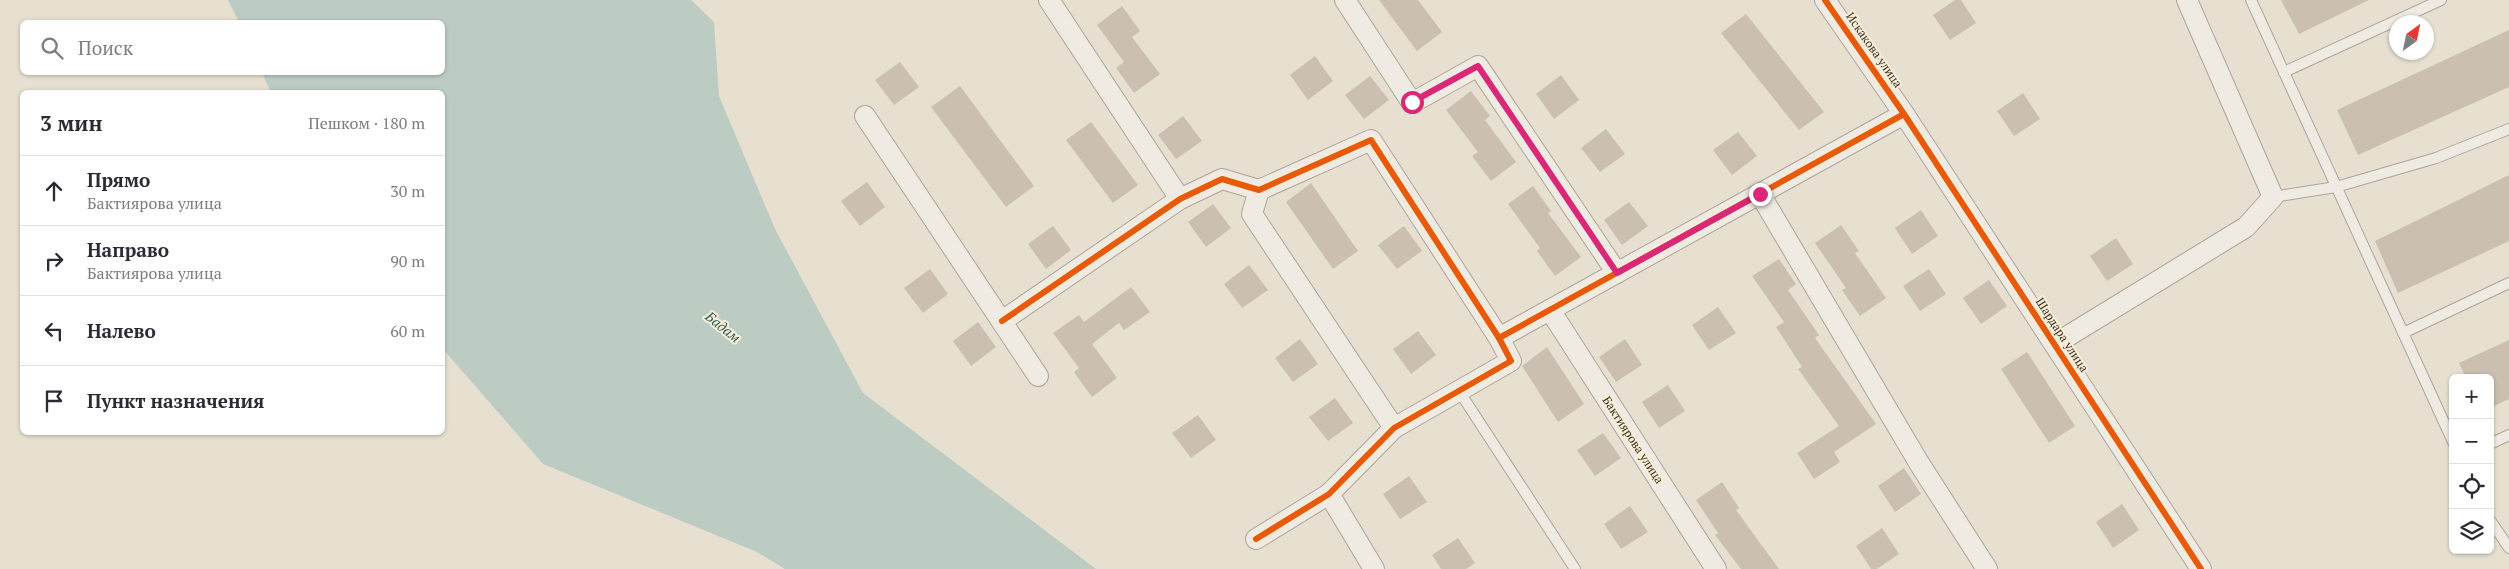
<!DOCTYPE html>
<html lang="ru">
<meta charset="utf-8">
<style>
:root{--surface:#fff;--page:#f7f7f7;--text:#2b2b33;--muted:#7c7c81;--line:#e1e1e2}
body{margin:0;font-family:"PT Serif",serif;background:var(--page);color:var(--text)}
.controls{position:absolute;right:15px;bottom:15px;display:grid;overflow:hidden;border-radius:8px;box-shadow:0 1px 4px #0004}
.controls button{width:45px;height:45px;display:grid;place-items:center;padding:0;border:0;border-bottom:1px solid var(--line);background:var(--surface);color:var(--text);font:25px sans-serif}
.compass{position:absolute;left:2389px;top:15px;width:45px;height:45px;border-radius:50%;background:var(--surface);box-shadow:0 1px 4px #0004;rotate:33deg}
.stop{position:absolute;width:15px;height:15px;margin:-11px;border:4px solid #db2777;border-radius:50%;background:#fff}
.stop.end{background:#db2777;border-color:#fff;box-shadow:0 1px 5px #0008}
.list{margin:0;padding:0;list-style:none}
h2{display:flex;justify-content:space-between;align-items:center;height:65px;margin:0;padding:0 20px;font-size:21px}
h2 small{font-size:16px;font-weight:400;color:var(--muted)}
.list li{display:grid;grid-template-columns:32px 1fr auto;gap:15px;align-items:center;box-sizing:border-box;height:70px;padding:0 20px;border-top:1px solid var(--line)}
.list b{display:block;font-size:19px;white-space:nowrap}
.list p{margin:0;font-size:16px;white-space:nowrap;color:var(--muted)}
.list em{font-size:16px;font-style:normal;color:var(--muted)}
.icon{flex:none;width:28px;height:28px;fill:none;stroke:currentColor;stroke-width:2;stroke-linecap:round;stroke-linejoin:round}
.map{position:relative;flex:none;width:2509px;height:569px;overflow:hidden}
.search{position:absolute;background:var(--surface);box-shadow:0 1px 4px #0004;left:20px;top:20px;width:425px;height:55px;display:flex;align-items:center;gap:12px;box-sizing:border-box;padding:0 18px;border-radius:8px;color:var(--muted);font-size:19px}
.panel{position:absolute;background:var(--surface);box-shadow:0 1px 4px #0004;left:20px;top:90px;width:425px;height:345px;border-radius:8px}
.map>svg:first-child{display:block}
</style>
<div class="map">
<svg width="2509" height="569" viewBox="0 0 2509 569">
<rect width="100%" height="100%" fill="#e7e0d1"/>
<polygon fill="#bcccc2" points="228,0 691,0 714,22 719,96 775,229 863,393 1096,569 785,569 757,552 543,464 443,349 442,92 271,92 262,73 442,72 442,22 239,22"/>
<g fill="#cbbfb2">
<polygon points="1379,0 1418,0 1442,32 1417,51"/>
<polygon points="1955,0 1961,0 1976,23 1950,40 1933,15"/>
<polygon points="2281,0 2369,0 2299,34"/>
<polygon points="1122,6 1140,31 1132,37 1160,74 1134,93 1116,68 1124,62 1097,25"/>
<polygon points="1746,14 1824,112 1799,130 1721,33"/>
<polygon points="2509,30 2509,87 2358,155 2337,110"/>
<polygon points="1315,56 1333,81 1308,100 1290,75"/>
<polygon points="900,62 919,87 894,105 875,80"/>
<polygon points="1561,75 1579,100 1554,119 1536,94"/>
<polygon points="1370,76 1389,100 1364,119 1345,95"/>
<polygon points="960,86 1034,186 1006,207 931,107"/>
<polygon points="1471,91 1490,116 1485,120 1516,162 1491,181 1472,156 1478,152 1446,110"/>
<polygon points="2023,93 2040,119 2014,136 1997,111"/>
<polygon points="1183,116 1202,141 1176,159 1158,135"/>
<polygon points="1091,122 1138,185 1113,203 1066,140"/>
<polygon points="1606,129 1625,154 1600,172 1581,148"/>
<polygon points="1738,132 1757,156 1732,175 1713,150"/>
<polygon points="2509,175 2509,241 2398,293 2375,241"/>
<polygon points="867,182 885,207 860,226 841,201"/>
<polygon points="1311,183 1358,251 1333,269 1286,202"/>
<polygon points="1533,186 1551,211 1548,213 1581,257 1555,276 1537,251 1540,248 1508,204"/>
<polygon points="1629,202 1648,226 1622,245 1604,220"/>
<polygon points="1213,204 1231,228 1206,247 1188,222"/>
<polygon points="1921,210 1938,236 1912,254 1895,228"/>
<polygon points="1841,225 1859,251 1855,253 1886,298 1860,316 1842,290 1846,288 1815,243"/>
<polygon points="1053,226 1071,250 1046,269 1028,244"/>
<polygon points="1404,226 1422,251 1397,269 1378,245"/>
<polygon points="2116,238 2133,264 2107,281 2090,256"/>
<polygon points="1779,259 1796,284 1788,290 1819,335 1815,338 1876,424 1834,452 1840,462 1814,479 1797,453 1839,426 1798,369 1802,367 1776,327 1784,322 1752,276"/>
<polygon points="1249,265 1268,290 1242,308 1224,284"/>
<polygon points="930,269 948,294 923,313 904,288"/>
<polygon points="1929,269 1946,294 1920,311 1903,286"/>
<polygon points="1989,280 2007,306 1981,324 1963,298"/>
<polygon points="1131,287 1150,312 1124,330 1119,323 1092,344 1117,378 1092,397 1074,372 1079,368 1053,333 1079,315 1084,322"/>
<polygon points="1718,307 1736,333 1709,350 1692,325"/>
<polygon points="978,322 996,347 971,366 953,341"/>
<polygon points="1418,331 1436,355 1411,374 1393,349"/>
<polygon points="1300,339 1318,364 1293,382 1275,358"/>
<polygon points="1625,339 1642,365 1616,382 1599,357"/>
<polygon points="2509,340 2509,399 2490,408 2490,378 2466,378 2459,363"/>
<polygon points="1547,347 1584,404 1558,422 1522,366"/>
<polygon points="2027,352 2075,426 2049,443 2001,369"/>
<polygon points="1668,385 1685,411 1659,428 1642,402"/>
<polygon points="1335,398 1353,423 1328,441 1309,417"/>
<polygon points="1198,415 1216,440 1191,458 1172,433"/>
<polygon points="1603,433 1621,458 1595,476 1577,450"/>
<polygon points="1904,468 1921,494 1895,512 1878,486"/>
<polygon points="1409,476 1427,502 1400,519 1383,494"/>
<polygon points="1722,482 1739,508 1736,510 1779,569 1741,569 1715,535 1718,533 1696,500"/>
<polygon points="2122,504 2139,530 2113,548 2096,522"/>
<polygon points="1630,506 1648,532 1621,549 1604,524"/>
<polygon points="1882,528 1899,554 1877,569 1871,569 1856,546"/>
<polygon points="1458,538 1475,563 1466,569 1441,569 1432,555"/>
</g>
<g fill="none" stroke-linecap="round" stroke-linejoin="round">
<g stroke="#ada599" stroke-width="12">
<g id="service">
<polyline points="2251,0 2453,442"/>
<polyline points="2284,72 2441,0"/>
<polyline points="2273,197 2336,187 2436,158 2509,129"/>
<polyline points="2403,333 2509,283"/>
<polyline points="1459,391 1575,569"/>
<polyline points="2490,444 2509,435"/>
<polyline points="2490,520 2509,548"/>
</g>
</g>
<g stroke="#ada599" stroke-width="22">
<g id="minor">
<polyline points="1049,0 1180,199"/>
<polyline points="1345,0 1412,103 1478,66 1617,273"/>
<polyline points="1825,0 1904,114 2201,569"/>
<polyline points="865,116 1038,376"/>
<polyline points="1259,190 1252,214 1394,428"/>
<polyline points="1760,194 1919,463 1987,569"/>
<polyline points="1550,310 1716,569"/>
<polyline points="1002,321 1180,199 1222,179 1259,190 1371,140 1499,338"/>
<polyline points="2055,344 2246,227 2273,197 2187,0"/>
<polyline points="1329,494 1374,569"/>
<polyline points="1256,539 1329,494 1394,428 1511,361 1499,338 1904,114"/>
</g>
</g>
<use href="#service" stroke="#efebe3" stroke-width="10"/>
<use href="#minor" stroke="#efebe3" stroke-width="20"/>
<g stroke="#f7eed8" stroke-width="9">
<g id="cycleway">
<polyline points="1825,0 1904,114 2201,569"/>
<polyline points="1002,321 1180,199 1222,179 1259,190 1371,140 1499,338"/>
<polyline points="1256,539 1329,494 1394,428 1511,361 1499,338 1904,114"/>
</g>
</g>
<use href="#cycleway" stroke="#e8590c" stroke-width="6"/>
</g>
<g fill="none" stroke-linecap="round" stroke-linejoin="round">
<polyline stroke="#db2777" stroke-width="6" points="1412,102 1478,66 1617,273 1760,194"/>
</g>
<g text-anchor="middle" stroke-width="4" stroke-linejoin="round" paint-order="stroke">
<g font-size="12" fill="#3d2e20" stroke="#f7eed8">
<text transform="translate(1874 50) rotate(55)" y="4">Искакова улица</text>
<text transform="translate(2062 335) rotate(57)" y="4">Шардара улица</text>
<text transform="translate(1633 440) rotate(57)" y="4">Бактиярова улица</text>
</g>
<g font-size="14" font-style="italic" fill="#2f5d5a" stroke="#f7eed8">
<text transform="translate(723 327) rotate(39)" y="5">Бадам</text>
</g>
</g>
</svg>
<div class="controls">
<button>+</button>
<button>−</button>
<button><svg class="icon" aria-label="locate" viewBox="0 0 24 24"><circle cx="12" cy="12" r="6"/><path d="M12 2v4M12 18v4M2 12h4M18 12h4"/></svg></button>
<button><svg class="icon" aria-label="layers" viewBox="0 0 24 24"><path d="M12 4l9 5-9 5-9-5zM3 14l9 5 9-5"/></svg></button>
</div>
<svg class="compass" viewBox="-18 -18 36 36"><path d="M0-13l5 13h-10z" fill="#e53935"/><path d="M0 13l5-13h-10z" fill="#7c7c81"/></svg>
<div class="stop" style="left:1412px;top:102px"></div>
<div class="stop end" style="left:1760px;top:194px"></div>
<div class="search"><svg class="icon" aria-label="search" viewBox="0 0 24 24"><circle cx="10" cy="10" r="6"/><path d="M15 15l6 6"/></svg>Поиск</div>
<section class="panel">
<h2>3 мин<small>Пешком · 180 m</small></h2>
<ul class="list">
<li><svg class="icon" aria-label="ahead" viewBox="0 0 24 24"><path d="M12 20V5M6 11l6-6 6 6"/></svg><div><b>Прямо</b><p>Бактиярова улица</p></div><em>30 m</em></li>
<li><svg class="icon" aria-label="right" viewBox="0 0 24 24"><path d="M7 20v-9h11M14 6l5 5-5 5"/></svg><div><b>Направо</b><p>Бактиярова улица</p></div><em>90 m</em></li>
<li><svg class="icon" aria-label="left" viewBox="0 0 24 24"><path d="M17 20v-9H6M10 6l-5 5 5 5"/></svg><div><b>Налево</b></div><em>60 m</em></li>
<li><svg class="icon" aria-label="arrive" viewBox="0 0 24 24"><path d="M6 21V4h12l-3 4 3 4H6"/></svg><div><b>Пункт назначения</b></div></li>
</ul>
</section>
</div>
